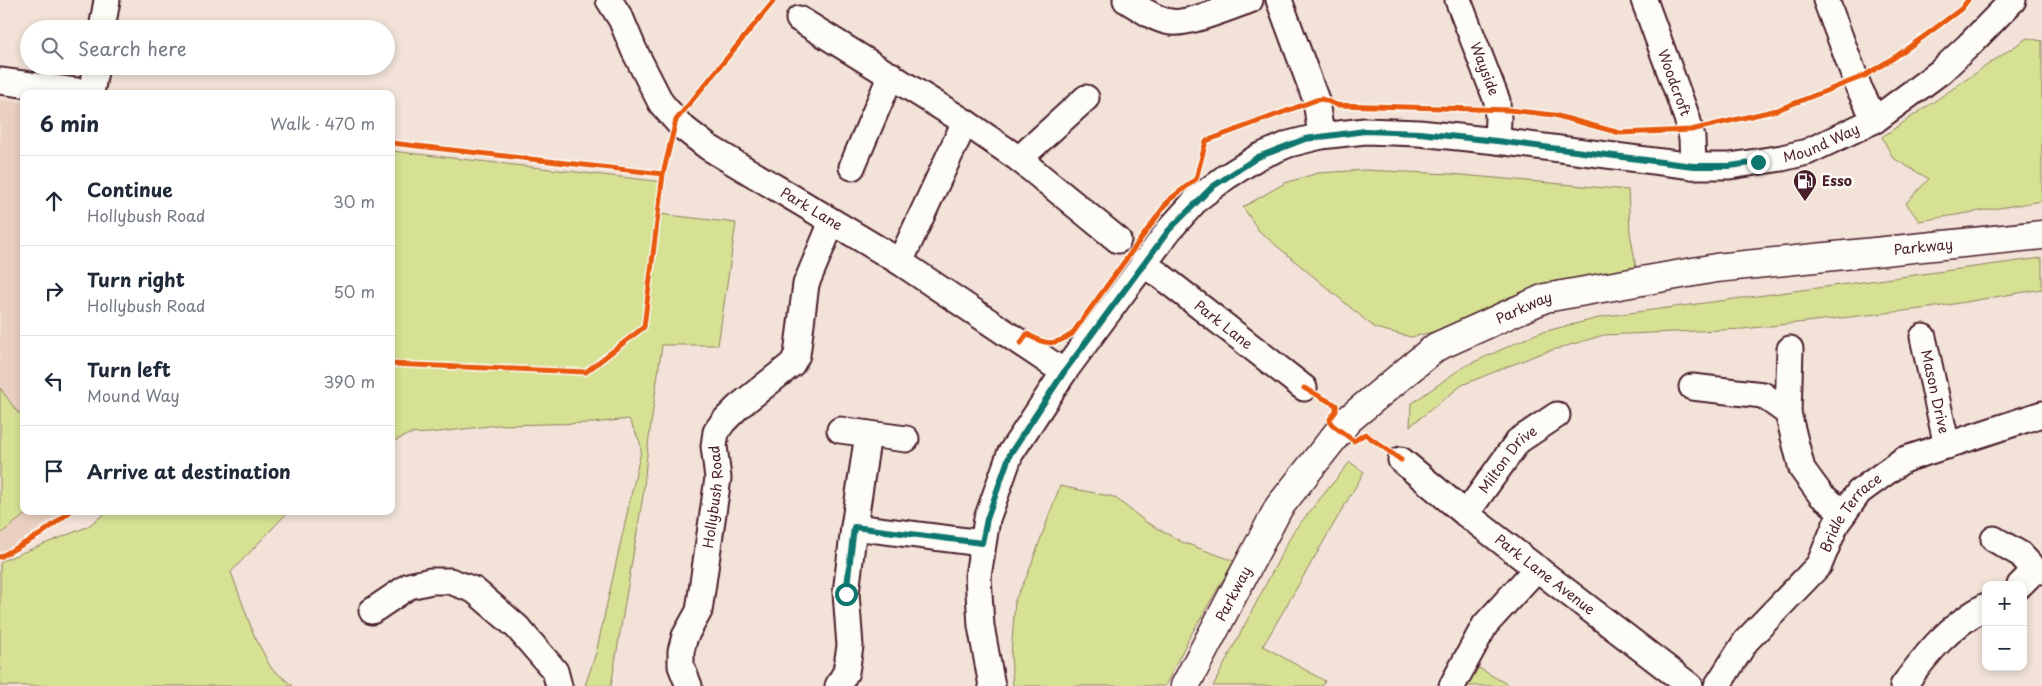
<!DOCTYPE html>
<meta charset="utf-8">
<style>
:root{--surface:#fff;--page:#f2f2f3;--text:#1f2937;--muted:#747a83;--line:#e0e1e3}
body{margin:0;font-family:"Playpen Sans",sans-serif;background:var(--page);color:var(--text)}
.controls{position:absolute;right:15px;bottom:15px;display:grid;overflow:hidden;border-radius:10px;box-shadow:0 2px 8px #0003}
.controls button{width:45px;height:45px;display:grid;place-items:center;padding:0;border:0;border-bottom:1px solid var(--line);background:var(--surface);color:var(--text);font:25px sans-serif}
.stop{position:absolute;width:15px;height:15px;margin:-11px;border:4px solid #0f766e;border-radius:50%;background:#fff}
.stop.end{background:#0f766e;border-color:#fff;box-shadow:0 1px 5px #0008}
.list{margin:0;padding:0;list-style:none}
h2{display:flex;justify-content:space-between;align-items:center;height:65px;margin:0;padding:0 20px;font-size:21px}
h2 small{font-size:16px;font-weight:400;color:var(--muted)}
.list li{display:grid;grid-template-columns:32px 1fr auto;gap:15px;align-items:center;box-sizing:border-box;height:90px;padding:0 20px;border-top:1px solid var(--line)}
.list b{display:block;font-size:19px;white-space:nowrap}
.list p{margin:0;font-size:16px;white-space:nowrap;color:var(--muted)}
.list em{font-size:16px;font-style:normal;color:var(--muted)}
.icon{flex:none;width:28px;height:28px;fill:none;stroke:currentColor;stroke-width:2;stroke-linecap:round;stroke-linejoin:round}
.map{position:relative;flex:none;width:2042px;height:686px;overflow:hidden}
.search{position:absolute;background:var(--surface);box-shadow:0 2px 8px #0003;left:20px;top:20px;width:375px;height:55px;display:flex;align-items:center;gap:12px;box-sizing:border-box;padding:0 18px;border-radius:28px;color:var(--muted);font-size:19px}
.panel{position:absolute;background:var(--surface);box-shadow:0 2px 8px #0003;left:20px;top:90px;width:375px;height:425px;border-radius:10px}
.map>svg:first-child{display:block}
</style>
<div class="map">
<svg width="2042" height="686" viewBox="0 0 2042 686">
<rect width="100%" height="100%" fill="#f2e2d7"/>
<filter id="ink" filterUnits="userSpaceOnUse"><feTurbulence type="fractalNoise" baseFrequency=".02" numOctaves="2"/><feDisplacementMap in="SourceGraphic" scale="10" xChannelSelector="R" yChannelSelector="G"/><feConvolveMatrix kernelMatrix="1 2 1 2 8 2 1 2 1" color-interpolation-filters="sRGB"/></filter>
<g filter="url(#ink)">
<polygon fill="#ead0c0" points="0,99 24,103 24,511 61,511 3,555 0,551"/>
<g fill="#d6e194" stroke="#908060">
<polygon points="2027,38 2042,41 2042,201 1919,221 1906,203 1929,179 1893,158 1882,137"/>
<polygon points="391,151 664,182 659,214 736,223 718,345 662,345 648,445 643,496 611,686 585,686 596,653 641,451 640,442 629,419 593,423 498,425 430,433 409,434 391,443"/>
<polygon points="1365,170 1450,174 1628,190 1630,232 1637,273 1550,285 1509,297 1442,330 1411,337 1375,328 1259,231 1243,207 1285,183 1318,173"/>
<polygon points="2042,258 2042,289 1930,308 1743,329 1604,335 1539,354 1462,385 1410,426 1411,404 1463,367 1538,333 1607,316"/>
<polygon points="0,388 18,413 24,411 24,511 30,511 0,534"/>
<polygon points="1350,462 1364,472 1263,646 1325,681 1322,686 1213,686 1293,532"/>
<polygon points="1060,486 1114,497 1146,522 1182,542 1234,561 1189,638 1165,686 1013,686 1011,655 1015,600 1027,576"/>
<polygon points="108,511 289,511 231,572 254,635 271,668 293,686 0,686 0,563 4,560 87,527"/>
<polygon points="1472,664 1510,686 1461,686"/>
</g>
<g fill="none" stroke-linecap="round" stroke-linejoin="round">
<g stroke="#4a1f2b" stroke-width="29">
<g id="minor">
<path id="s1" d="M609,0l12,19 13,31 27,53 20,23 27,21 192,115 164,110"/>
<path d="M1126,0c14,8 29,20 45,22 16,3 62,-16 79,-22"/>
<polyline points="1279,0 1316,100 1321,136"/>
<path id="s2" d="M1458,0l39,101 1,17 -1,23"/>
<path id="s3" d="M1644,0l43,118 5,20 1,28"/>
<polyline points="1826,0 1859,88 1875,120"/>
<polyline points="799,19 965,122 1019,159 1118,240"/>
<polyline points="102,29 107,0"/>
<polyline points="0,81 91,93 96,66"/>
<polyline points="1019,159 1086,98"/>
<polyline points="852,167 891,75"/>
<polyline points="900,262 965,122"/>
<path id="s4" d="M1143,264l18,12 143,112"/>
<path id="s5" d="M1923,337l24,109"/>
<polyline points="1692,387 1763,395 1788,413 1802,469 1821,495 1844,513"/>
<polyline points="1788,413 1790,349"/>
<polyline points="840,430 906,439"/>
<path id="s6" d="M1401,460l65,54 224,172"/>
<path id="s7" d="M1466,514l52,-73 39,-26"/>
<polyline points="854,527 982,543"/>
<polyline points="1994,539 2020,554 2035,570 2042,571"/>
<polyline points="2020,585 2035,570"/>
<polyline points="372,611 409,586 431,581 450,581 474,590 517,627 555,671 559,686"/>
<path id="s8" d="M689,686l-8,-20v-15l4,-15 14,-25 19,-133 -4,-32 2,-14 7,-10 15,-15 54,-43 5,-9 9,-71 26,-62"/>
<polyline points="838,686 846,672 850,646 846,593 854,527 868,434"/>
<path id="s9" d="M992,686l-11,-60 -3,-50 9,-57 23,-65 54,-82 105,-142 28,-31 29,-22 32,-20 31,-13 32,-8 44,-5 54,2 78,8 196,25h37l52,-8 25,-6 68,-32 65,-48 29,-27 44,-45"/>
<polyline points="1452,686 1485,625 1537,568"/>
<path id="s10" d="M1717,686l29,-45 73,-76 17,-41 23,-32 44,-32 139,-46"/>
<path d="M1903,686c26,-35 44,-58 83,-80"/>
</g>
</g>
<g stroke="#4a1f2b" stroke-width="31">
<g id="major">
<path id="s11" d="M1185,686l94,-179 69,-87 88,-73 109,-49 171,-30 326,-33"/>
</g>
</g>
<use href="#minor" stroke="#fdfcf7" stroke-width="25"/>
<use href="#major" stroke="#fdfcf7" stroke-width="28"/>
<g stroke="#fdfcf7" stroke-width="8">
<g id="cycleway">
<polyline points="391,143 663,174"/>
<path d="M1021,343l6,-9c18,11 27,12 45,0l97,-134 27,-21 10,-38 110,-41 6,-1 15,6 172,5 45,5 66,18 71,-3 86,-20 87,-34 31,-19 31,-22 35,-26 7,-9"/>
<polyline points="391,364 586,372 644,327 663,174 676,120 773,2"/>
<polyline points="1304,388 1336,405 1336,411 1330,419 1331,424 1354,441 1365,434 1401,460"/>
<polyline points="0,557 41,534 71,511"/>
</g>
</g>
<use href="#cycleway" stroke="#e8590c" stroke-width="5"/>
</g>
</g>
<g fill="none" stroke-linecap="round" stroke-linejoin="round" filter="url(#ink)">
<polyline stroke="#0f766e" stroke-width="6" points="846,594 854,527 982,543 987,519 1010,454 1064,372 1169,230 1212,187 1258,157 1305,139 1365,131 1419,133 1497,141 1693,166 1730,166 1758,162"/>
</g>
<defs>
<g id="fuel-pin" transform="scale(1.25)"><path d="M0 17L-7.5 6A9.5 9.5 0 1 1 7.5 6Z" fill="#4a1f2b" stroke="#fdfcf7"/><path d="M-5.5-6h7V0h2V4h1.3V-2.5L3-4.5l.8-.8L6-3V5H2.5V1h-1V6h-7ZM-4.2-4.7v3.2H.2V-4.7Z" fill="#fff"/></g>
</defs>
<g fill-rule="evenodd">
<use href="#fuel-pin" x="1805" y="181"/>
</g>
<g text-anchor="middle" stroke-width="5" stroke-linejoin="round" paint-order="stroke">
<g font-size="14" fill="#4a1f2b" stroke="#fdfcf7">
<text dy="5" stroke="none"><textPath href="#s2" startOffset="74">Wayside</textPath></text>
<text dy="5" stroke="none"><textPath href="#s3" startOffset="88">Woodcroft</textPath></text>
<text dy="5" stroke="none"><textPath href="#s9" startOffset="1201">Mound Way</textPath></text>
<text dy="5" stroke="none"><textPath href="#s1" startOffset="301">Park Lane</textPath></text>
<text dy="5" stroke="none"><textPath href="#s11" startOffset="929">Parkway</textPath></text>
<text dy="5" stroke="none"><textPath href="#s11" startOffset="524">Parkway</textPath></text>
<text dy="5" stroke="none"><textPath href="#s4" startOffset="101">Park Lane</textPath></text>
<text dy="5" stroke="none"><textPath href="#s5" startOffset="56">Mason Drive</textPath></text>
<text dy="5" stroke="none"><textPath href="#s7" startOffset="69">Milton Drive</textPath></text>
<text dy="5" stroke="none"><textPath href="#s8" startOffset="196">Hollybush Road</textPath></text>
<text dy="5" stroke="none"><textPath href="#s10" startOffset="221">Bridle Terrace</textPath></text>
<text dy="5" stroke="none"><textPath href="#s6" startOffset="184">Park Lane Avenue</textPath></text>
<text dy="5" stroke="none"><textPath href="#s11" startOffset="104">Parkway</textPath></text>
</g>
<g font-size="14" font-weight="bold" fill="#4a1f2b" stroke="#fdfcf7" text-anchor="start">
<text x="1822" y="186">Esso</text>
</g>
</g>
</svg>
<div class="controls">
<button>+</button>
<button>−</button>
</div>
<div class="stop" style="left:846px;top:594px"></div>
<div class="stop end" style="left:1758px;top:162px"></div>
<div class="search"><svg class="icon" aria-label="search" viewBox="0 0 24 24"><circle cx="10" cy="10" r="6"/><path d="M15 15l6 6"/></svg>Search here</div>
<section class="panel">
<h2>6 min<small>Walk · 470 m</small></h2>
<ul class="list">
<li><svg class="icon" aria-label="ahead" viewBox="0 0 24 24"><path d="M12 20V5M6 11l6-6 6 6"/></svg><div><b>Continue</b><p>Hollybush Road</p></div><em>30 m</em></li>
<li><svg class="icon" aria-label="right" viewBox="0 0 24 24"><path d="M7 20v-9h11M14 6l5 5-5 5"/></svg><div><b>Turn right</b><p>Hollybush Road</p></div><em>50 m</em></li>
<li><svg class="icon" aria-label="left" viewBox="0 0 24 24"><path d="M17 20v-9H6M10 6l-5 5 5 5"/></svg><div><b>Turn left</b><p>Mound Way</p></div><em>390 m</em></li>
<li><svg class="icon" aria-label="arrive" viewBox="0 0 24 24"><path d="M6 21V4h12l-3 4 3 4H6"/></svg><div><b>Arrive at destination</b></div></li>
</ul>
</section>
</div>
